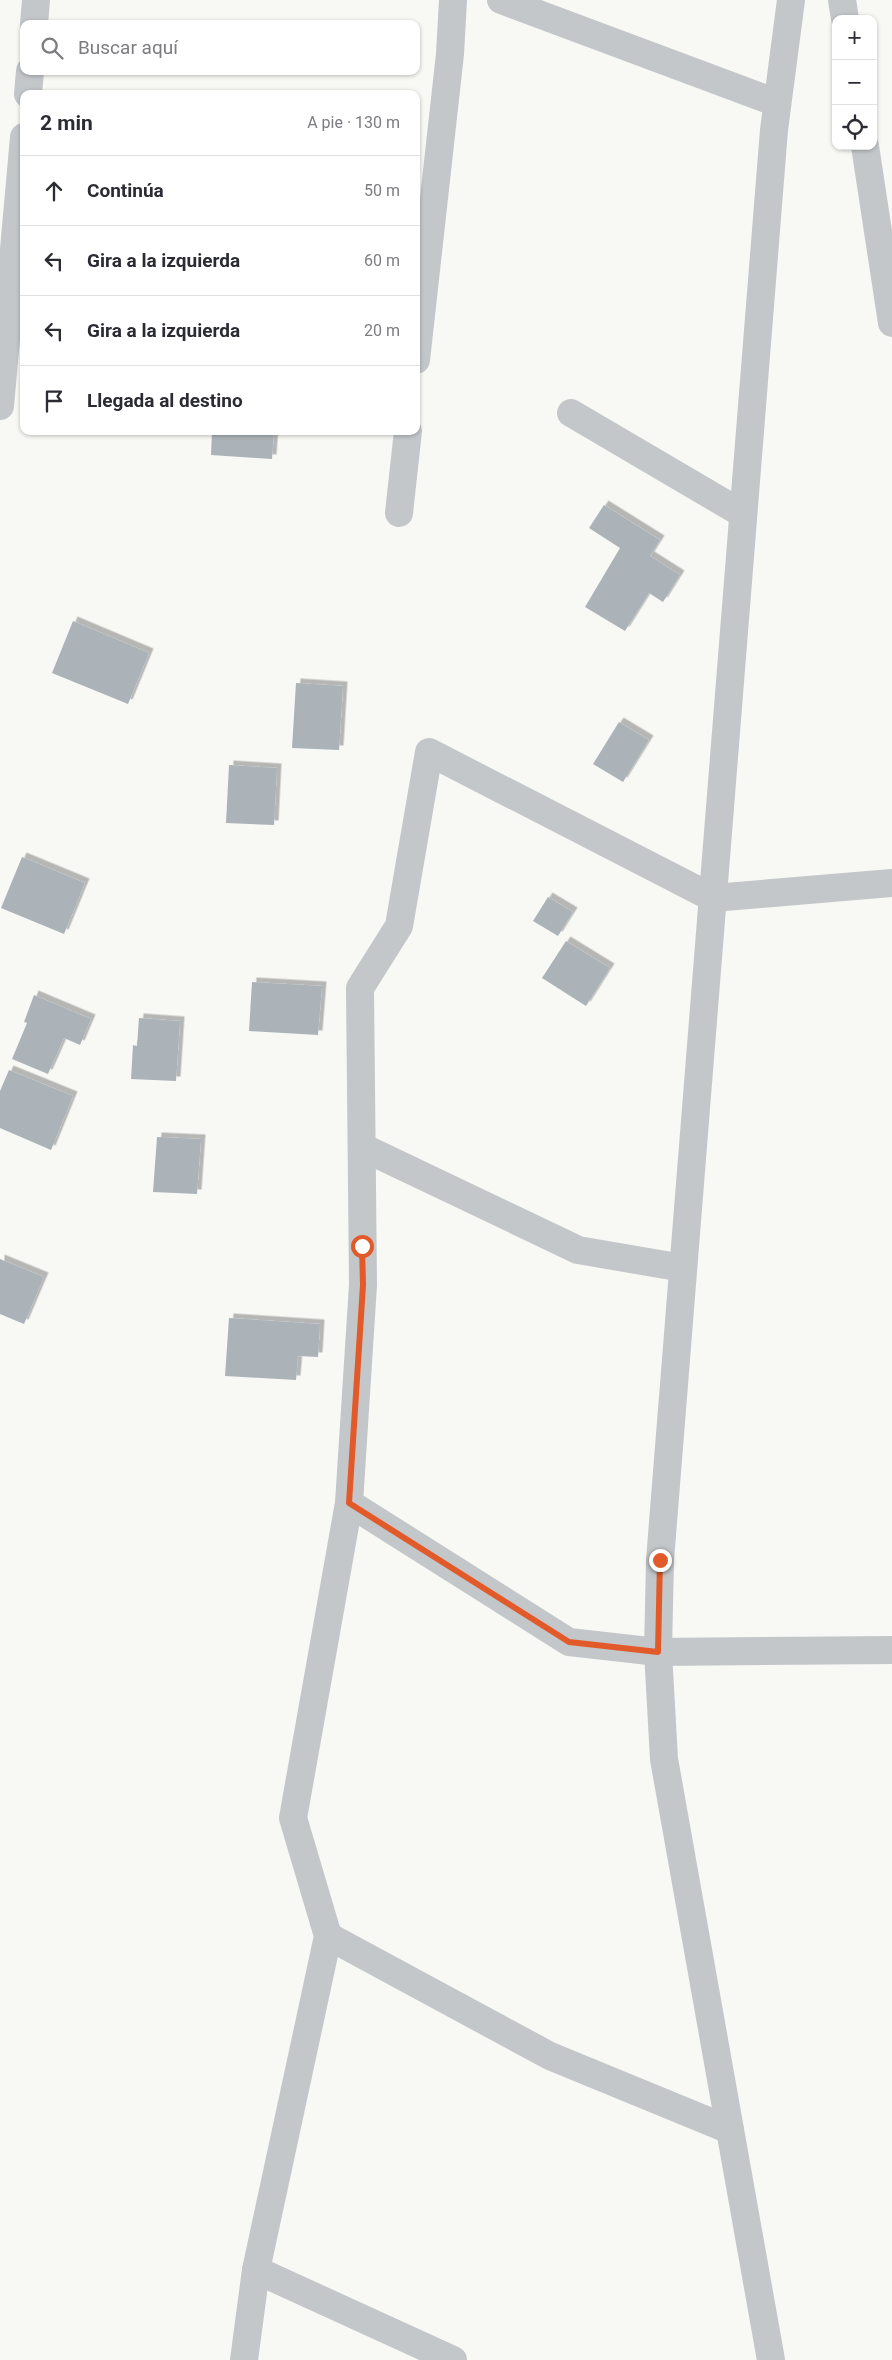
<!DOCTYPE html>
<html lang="es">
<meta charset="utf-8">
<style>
:root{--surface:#fff;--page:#f2f2f3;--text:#2b2b33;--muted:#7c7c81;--line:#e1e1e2}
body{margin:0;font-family:Roboto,sans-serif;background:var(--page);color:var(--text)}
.controls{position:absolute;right:15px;top:15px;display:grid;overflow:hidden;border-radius:10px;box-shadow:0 1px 4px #0004}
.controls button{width:45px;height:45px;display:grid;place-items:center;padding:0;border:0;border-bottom:1px solid var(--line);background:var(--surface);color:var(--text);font:25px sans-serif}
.stop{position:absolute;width:15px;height:15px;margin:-11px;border:4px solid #e25a2a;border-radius:50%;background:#fff}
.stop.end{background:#e25a2a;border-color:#fff;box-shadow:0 1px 5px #0008}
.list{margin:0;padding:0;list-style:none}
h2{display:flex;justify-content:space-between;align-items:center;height:65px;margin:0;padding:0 20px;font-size:21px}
h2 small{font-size:16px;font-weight:400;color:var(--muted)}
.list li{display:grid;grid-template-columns:32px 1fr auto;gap:15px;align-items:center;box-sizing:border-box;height:70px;padding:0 20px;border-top:1px solid var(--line)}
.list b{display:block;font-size:19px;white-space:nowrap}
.list em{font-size:16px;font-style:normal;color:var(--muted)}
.icon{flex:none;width:28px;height:28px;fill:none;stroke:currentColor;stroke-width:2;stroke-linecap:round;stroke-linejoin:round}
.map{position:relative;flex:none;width:892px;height:2360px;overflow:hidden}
.search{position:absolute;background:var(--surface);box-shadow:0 1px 4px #0004;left:20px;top:20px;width:400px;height:55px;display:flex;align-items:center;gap:12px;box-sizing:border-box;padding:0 18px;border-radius:10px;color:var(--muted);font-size:19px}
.panel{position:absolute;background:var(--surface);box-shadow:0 1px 4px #0004;left:20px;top:90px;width:400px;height:345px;border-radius:10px}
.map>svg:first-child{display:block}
</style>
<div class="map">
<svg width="892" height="2360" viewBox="0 0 892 2360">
<defs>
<filter id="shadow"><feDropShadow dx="4.5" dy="-4.5" stdDeviation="0" flood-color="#0004"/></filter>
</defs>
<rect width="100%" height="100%" fill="#f8f8f5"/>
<g fill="#abb3b9" filter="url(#shadow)">
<polygon points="212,431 274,431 272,459 211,455"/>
<polygon points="604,505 660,540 650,556 680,575 663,602 649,593 625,631 585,607 620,548 589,528"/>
<polygon points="73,621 149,653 128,704 52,673"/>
<polygon points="296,683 343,686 339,750 292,748"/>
<polygon points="619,722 649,740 623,782 593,764"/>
<polygon points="229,765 277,768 274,825 226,823"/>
<polygon points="22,857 85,883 64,934 1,908"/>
<polygon points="548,897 573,912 558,936 533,921"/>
<polygon points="566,941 610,968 586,1006 542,978"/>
<polygon points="252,982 322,986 318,1035 249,1031"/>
<polygon points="34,995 91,1019 80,1045 64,1038 48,1074 12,1059 27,1023 24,1022"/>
<polygon points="139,1018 180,1021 176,1081 131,1079 133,1045 137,1046"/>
<polygon points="9,1070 73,1096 51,1150 0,1128 0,1091"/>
<polygon points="157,1137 201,1139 197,1194 153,1192"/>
<polygon points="0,1259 44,1277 24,1324 0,1314"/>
<polygon points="229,1318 320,1324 318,1357 298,1356 296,1380 225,1376"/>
</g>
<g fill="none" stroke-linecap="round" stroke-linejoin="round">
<g stroke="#c3c7ca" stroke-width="28">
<polyline points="501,0 777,103"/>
<polyline points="842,0 845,19"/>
<polyline points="34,24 36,0"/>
<polyline points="28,94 30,71"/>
<polyline points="865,146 892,323"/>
<polyline points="416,360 450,54 453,0"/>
<polyline points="0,406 24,137"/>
<polyline points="571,413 743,514"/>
<polyline points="399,513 408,431"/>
<polyline points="362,1147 578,1250 683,1268"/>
<polyline points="349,1503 569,1642 658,1652 892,1650"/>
<polyline points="328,1936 550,2056 730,2130"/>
<polyline points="256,2270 453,2360"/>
<polyline points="244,2360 256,2270 328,1936 293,1818 349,1503 363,1285 360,988 399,926 429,752 713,898 892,883"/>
<polyline points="771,2360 664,1759 658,1652 660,1560 774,130 791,0"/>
</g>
</g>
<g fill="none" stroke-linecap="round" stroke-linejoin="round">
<polyline stroke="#e25a2a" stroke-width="6" points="362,1246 363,1285 349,1503 569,1642 658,1652 660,1560"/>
</g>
</svg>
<div class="controls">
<button>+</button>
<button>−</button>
<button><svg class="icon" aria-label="locate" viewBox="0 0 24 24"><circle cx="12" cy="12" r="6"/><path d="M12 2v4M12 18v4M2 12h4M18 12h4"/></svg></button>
</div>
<div class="stop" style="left:362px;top:1246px"></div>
<div class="stop end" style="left:660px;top:1560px"></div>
<div class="search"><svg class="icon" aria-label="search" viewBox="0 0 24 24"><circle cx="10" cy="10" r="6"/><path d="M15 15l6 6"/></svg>Buscar aquí</div>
<section class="panel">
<h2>2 min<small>A pie · 130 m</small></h2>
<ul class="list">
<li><svg class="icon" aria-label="ahead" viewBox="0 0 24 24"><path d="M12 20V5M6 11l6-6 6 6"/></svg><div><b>Continúa</b></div><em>50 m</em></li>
<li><svg class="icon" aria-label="left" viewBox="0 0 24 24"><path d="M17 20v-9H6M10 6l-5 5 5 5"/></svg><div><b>Gira a la izquierda</b></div><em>60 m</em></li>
<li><svg class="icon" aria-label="left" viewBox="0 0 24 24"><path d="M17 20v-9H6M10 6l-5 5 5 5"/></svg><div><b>Gira a la izquierda</b></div><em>20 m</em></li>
<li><svg class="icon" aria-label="arrive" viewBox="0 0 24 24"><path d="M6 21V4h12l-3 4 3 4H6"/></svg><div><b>Llegada al destino</b></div></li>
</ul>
</section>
</div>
